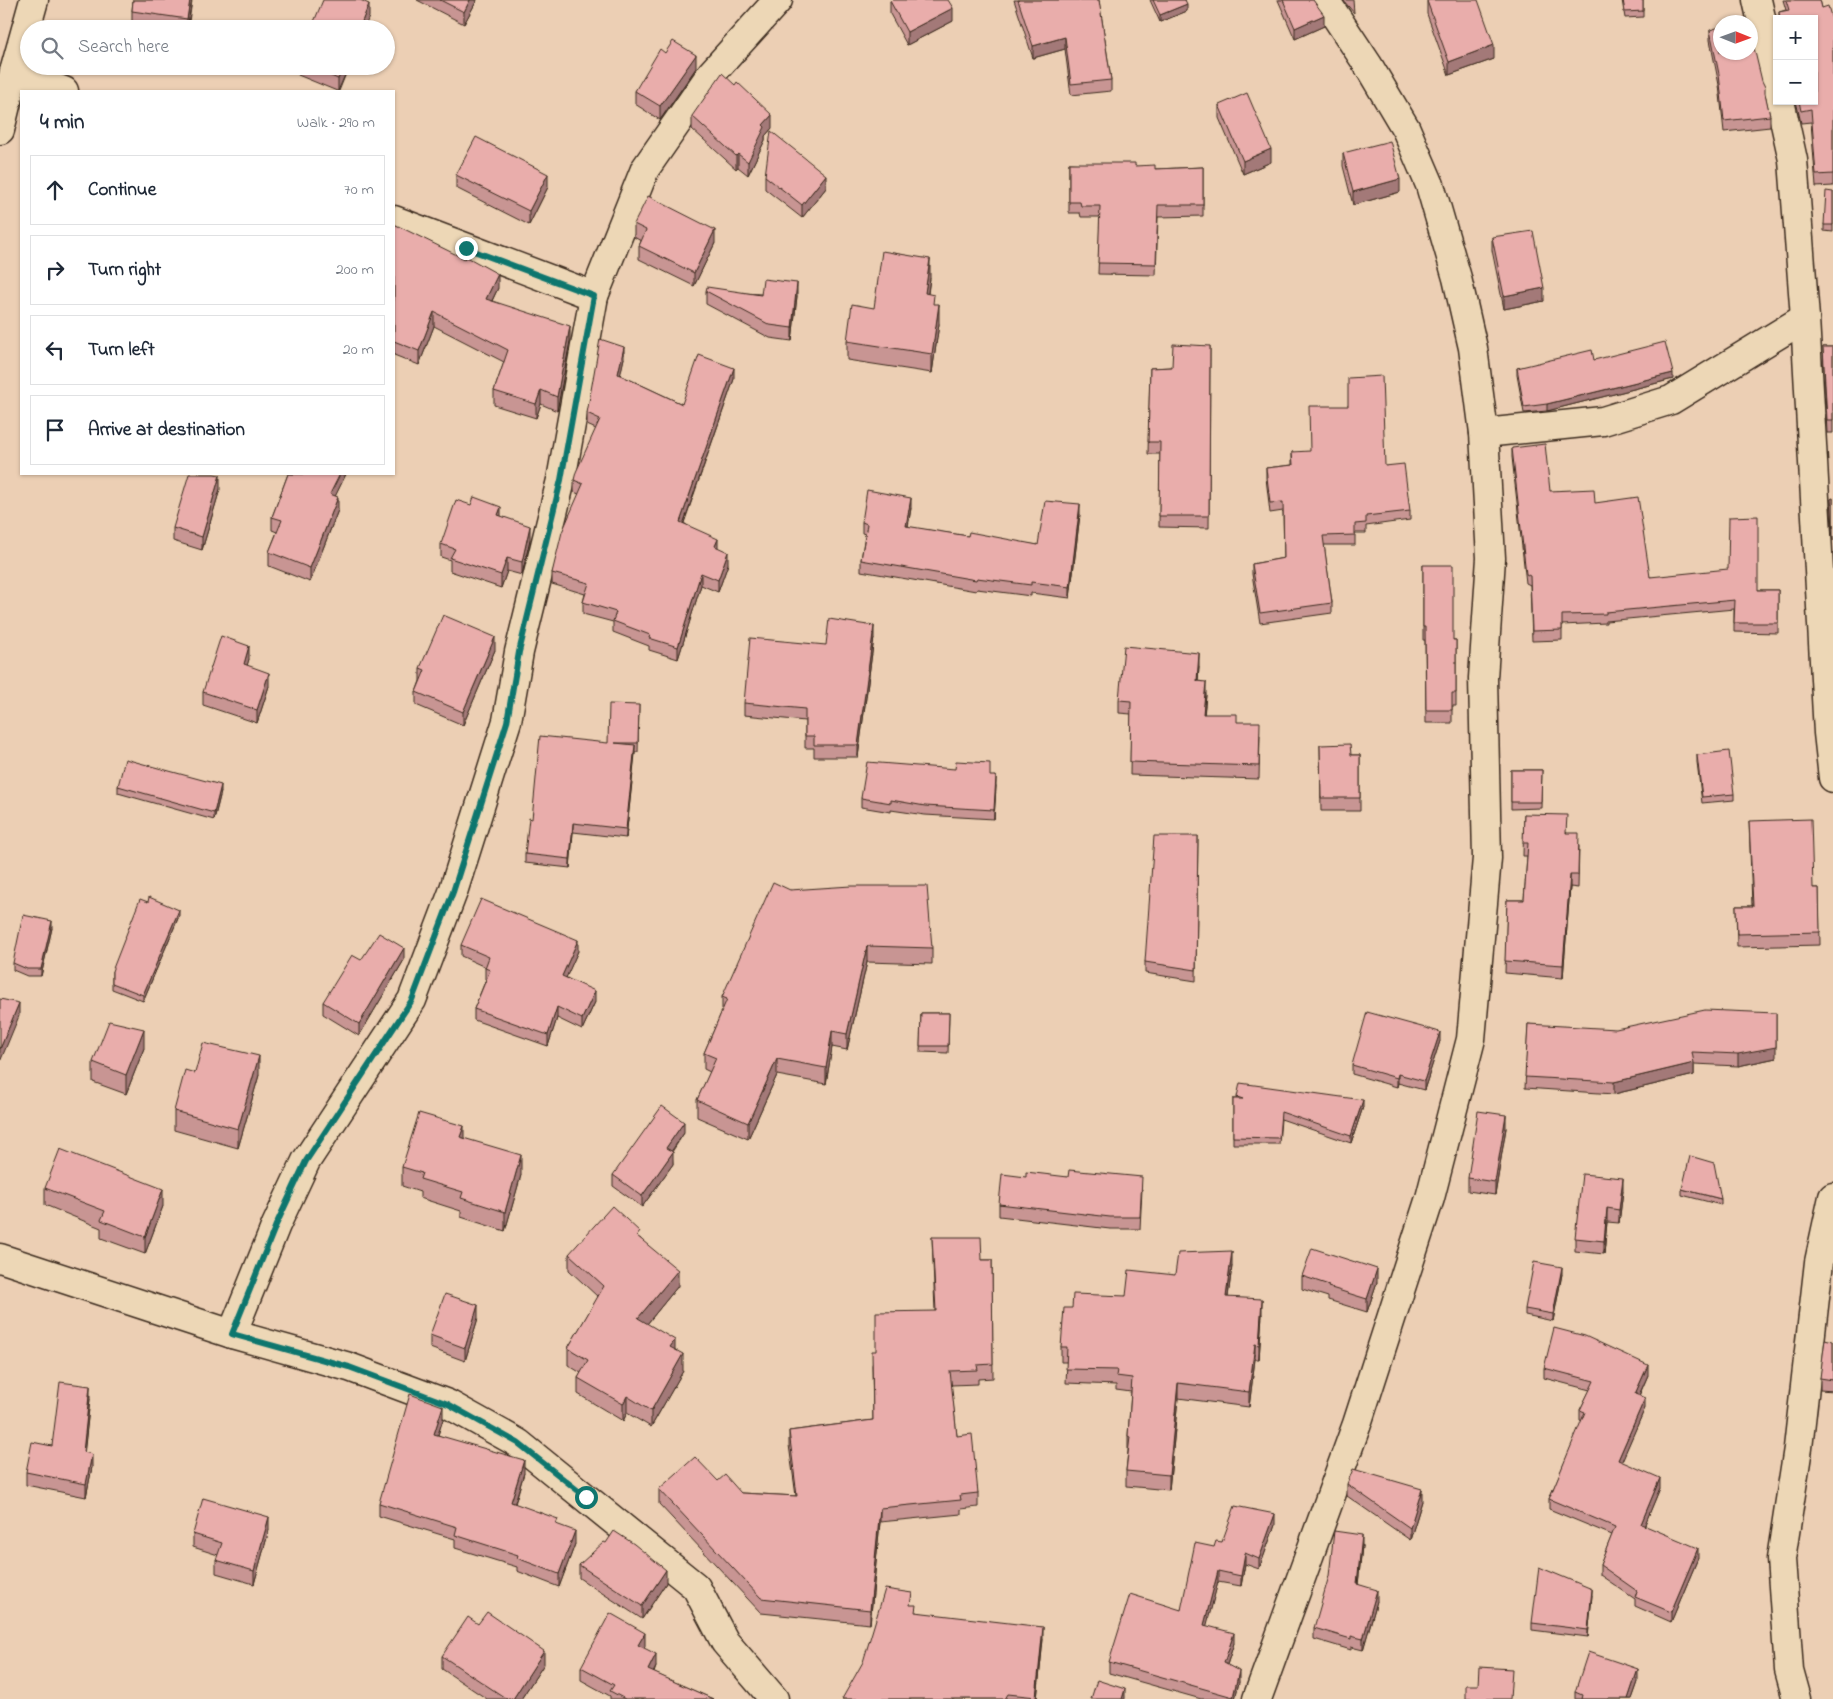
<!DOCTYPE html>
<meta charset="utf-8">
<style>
:root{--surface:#fff;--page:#f6f6f7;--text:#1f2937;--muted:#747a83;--line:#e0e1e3}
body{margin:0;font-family:"Indie Flower",sans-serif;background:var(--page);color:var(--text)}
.controls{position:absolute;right:15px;top:15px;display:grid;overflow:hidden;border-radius:0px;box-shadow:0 1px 4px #0004}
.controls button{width:45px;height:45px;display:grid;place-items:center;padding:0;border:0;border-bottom:1px solid var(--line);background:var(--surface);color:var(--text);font:25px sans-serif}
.compass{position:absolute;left:1713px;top:15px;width:45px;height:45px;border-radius:50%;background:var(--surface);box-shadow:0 1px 4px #0004;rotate:91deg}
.stop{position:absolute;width:15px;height:15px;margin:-11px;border:4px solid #0f766e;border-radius:50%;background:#fff}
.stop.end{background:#0f766e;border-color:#fff;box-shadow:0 1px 5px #0008}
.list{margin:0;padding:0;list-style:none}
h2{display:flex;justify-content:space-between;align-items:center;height:65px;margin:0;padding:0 20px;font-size:21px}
h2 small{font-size:16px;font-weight:400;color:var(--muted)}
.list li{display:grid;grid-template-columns:32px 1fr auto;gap:15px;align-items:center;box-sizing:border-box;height:70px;margin:0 10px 10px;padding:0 10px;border:1px solid var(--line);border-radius:0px}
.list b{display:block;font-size:19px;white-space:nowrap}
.list em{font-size:16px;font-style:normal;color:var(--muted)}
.icon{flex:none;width:28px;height:28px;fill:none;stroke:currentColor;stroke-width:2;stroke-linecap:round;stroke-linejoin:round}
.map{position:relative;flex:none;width:1833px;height:1699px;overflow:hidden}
.search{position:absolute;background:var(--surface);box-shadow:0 1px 4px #0004;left:20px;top:20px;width:375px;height:55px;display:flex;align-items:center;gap:12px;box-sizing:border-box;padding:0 18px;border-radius:28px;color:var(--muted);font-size:19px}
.panel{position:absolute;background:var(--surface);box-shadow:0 1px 4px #0004;left:20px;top:90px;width:375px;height:385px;border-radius:0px}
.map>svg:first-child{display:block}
</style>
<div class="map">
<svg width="1833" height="1699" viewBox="0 0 1833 1699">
<rect width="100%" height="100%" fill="#eccfb4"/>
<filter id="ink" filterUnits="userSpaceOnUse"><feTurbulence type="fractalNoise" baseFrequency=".02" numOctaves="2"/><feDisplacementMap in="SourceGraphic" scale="10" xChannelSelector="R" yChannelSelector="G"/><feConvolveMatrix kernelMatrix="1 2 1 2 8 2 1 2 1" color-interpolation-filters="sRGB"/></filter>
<g filter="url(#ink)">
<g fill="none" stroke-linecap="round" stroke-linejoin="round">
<g stroke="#3b2a1e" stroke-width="31">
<g id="street">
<polyline points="1757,0 1777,88"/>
<polyline points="14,72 64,91"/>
<polyline points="1780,101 1793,160 1805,318 1828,733 1833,778"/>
<polyline points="0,130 14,72 34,0"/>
<polyline points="394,220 594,296"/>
<polyline points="1484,433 1603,421 1671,400 1805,318"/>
<polyline points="0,1258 232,1334 349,1367 448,1404 518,1443 696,1587 725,1642 774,1699"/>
<polyline points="232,1334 276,1225 306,1161 412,1000 453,892 507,721 519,652 561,480 594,296 645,169 711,74 778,0"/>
<polyline points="1257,1699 1357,1424 1430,1198 1471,1039 1487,858 1483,678 1491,558 1484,433 1473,348 1457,278 1430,185 1406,129 1368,65 1325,0"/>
<polyline points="1797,1699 1789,1670 1781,1559 1798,1448 1819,1262 1833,1197"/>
</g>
</g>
<use href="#street" stroke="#edd7b6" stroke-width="28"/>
</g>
<g fill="#c89593" stroke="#3b2a1e">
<polygon points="133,0 192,0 188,29 163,29 132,24 132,11"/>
<polygon points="417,0 477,0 464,24"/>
<polygon points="1014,0 1099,0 1111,80 1111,91 1071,95 1065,49 1033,58"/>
<polygon points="1150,0 1185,0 1187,11 1160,22"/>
<polygon points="1278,0 1313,0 1324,26 1295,39"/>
<polygon points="1343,0 1353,0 1354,13"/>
<polygon points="1622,0 1643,0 1643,17 1625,18"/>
<polygon points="1783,0 1820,0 1822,8 1833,23 1833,186 1816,187 1811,122 1801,123 1796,101 1814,101 1814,19 1779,19 1779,12 1786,10"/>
<polygon points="890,1 953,21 907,45 890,14"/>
<polygon points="1427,1 1494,59 1449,75 1427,14"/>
<polygon points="1710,30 1765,95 1770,116 1770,127 1724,132 1719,85 1710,40"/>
<polygon points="665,53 696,68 660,120 635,104 635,91"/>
<polygon points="298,66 349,66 339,91 337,91 298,75"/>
<polygon points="1219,105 1271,162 1243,174 1219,118"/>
<polygon points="692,116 772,128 765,136 765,140 748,175 738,167 736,169 692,129"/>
<polygon points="1343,153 1400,192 1353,205 1343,166"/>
<polygon points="1069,163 1135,166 1155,169 1203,167 1203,216 1158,217 1156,275 1098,274 1100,217 1081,217 1080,213 1069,213"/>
<polygon points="456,175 548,187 529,225 456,188"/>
<polygon points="765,176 826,188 802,218 765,189"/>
<polygon points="1833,192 1833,232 1824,231 1824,225"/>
<polygon points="394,224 498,288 492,301 570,341 557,411 541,404 536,418 494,405 494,391 504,362 434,326 419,365 394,355"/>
<polygon points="634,224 715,243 694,286 639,259 639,246 641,241 634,237"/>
<polygon points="1492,237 1544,301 1504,309 1492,250"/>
<polygon points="930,278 928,294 939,324 932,373 847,360 847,341 874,308"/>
<polygon points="706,291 797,296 792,341 770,338 706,304"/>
<polygon points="1210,346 1209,528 1159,527 1160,454 1148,454 1150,368 1172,367"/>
<polygon points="1823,347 1833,347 1833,433 1827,433"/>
<polygon points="624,358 620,375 682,404 734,379 684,523 718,548 728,564 718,592 701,585 678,659 649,650 649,646 613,632 613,622 583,614 583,602 585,594 552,584 552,573 579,494 574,492 574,480 596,429 587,425 587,413"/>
<polygon points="1594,360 1673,379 1547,411 1524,413 1517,375 1517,368"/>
<polygon points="1512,448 1550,491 1595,503 1650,577 1758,590 1778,590 1778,633 1734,632 1734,609 1606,621 1606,623 1562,625 1562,640 1532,641 1530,585 1526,583 1512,457"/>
<polygon points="1292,452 1385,466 1410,511 1410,520 1366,526 1366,533 1355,533 1355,545 1324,545 1332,603 1332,613 1260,623 1252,574 1252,564 1284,558 1283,511 1270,513 1266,478 1266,468 1292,465"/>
<polygon points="288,474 346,474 335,496 338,510 310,582 269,566 269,552 277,532 272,530 272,517"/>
<polygon points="220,489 202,550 173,541 173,528"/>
<polygon points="1833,498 1833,541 1831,512 1831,499"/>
<polygon points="911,508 908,527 968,536 1038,545 1080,514 1070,598 1031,593 1031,596 977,589 976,591 861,571 861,560 865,534 862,533 862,522"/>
<polygon points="501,516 530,539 522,575 507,571 501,588 450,571 450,560 441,557 441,544"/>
<polygon points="1423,565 1453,640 1456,640 1456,706 1452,706 1452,723 1426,723 1425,640 1423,640"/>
<polygon points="874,638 858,757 814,757 814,748 805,748 805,721 744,715 744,703 826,645"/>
<polygon points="495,650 463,725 416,705 416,692 420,681 420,668"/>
<polygon points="249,659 247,665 269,686 257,723 203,705 203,692"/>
<polygon points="1199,666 1198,682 1206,695 1204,714 1260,735 1259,779 1130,775 1131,714 1119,713 1119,700"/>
<polygon points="639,705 638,752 635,752 626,838 573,832 570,868 525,863 525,854 608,743"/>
<polygon points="1320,745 1351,755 1360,755 1360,811 1321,811"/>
<polygon points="1697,755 1734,794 1734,800 1702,803 1697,762"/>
<polygon points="1511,770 1542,770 1541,808 1511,809"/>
<polygon points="990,776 996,786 994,819 925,815 891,810 891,812 861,807 861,798"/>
<polygon points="118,786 221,792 214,820 118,793"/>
<polygon points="1524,814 1567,833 1579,846 1578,888 1570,887 1563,978 1505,973 1507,900 1524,900 1527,856 1523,856"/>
<polygon points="1749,821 1813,888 1819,888 1820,945 1737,947 1736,906 1752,906"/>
<polygon points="1198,836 1196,981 1145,973 1145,962"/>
<polygon points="790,890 932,948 932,964 867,962 847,1050 832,1047 826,1084 777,1075 748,1139 697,1117 697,1100 710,1072 704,1069 704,1053 722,1011 722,997"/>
<polygon points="179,916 143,1001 112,989 112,971"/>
<polygon points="52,928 41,976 27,976 13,970 13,963"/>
<polygon points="461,945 578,951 566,977 595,1002 582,1030 557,1018 548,1046 474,1020 474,1009 486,979 485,979 485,967 461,956"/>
<polygon points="361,960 404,960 359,1036 323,1014 323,1002"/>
<polygon points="921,1013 949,1013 948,1053 920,1052"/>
<polygon points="1528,1024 1776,1058 1738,1066 1694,1064 1694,1075 1614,1094 1525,1088"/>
<polygon points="1440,1041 1424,1090 1398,1083 1397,1087 1352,1074 1352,1065"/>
<polygon points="144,1048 126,1094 93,1082 93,1062"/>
<polygon points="195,1073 259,1075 238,1148 174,1130 174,1111"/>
<polygon points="1237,1097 1363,1107 1351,1143 1281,1119 1279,1144 1233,1144 1233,1099 1237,1099"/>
<polygon points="1506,1128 1495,1195 1468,1191 1468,1178"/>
<polygon points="684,1133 672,1152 673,1164 642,1207 613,1186 613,1175"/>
<polygon points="464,1138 521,1175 505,1231 461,1217 461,1211 420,1198 420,1192 402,1186 402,1167"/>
<polygon points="45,1188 163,1206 145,1254 101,1238 101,1228 45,1205"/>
<polygon points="1142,1189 1140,1229 1110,1229 999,1216 999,1204"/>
<polygon points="1682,1189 1721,1199 1721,1205 1682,1195"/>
<polygon points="1623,1191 1619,1223 1607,1222 1604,1254 1575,1251 1575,1238"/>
<polygon points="932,1237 982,1260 992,1260 993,1378 978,1379 978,1384 951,1385 957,1436 978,1493 978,1507 961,1509 961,1514 880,1522 870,1624 761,1613 659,1504 659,1489 718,1481 741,1493 796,1496 789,1445 789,1431 873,1420 872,1365 876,1351 935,1311"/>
<polygon points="640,1238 678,1286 647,1324 675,1350 683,1371 651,1427 627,1413 623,1421 578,1394 578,1378 581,1373 568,1365 568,1348 598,1297 569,1270 569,1254"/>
<polygon points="1232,1266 1228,1297 1262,1314 1259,1359 1255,1359 1249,1407 1178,1398 1169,1490 1126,1486 1126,1471 1128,1451 1128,1436 1131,1392 1116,1390 1116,1385 1066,1383 1067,1362 1061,1362 1061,1347 1072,1308 1126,1296 1175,1275"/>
<polygon points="1562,1274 1553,1321 1525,1315 1525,1309"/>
<polygon points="1302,1276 1377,1282 1367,1312 1328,1300 1328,1297 1302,1289"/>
<polygon points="478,1318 465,1361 430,1348 430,1335"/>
<polygon points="1833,1341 1833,1391 1820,1390 1820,1378"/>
<polygon points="1544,1368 1648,1375 1639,1396 1645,1408 1621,1462 1660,1488 1644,1526 1698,1558 1671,1622 1635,1606 1635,1599 1600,1575 1600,1565 1612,1535 1549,1509 1549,1499 1582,1421 1580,1420 1580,1410 1590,1390 1544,1378"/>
<polygon points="90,1399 84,1453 92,1467 86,1497 26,1485 26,1472 52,1446"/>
<polygon points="443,1419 438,1435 524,1473 515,1504 558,1525 575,1544 559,1587 517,1571 517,1567 455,1548 455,1539 379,1516 379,1503"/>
<polygon points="1347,1484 1422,1501 1410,1540 1347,1496"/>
<polygon points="1275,1525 1259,1569 1245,1564 1241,1586 1218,1582 1206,1626 1234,1643 1227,1665 1239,1682 1235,1699 1201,1699 1109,1673 1109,1662 1181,1610 1214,1547 1222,1542"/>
<polygon points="269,1530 254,1584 216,1573 216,1560 218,1555 193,1547 193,1534"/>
<polygon points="1362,1546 1358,1584 1377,1601 1363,1650 1351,1647 1351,1650 1314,1639 1314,1628"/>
<polygon points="579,1565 666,1583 642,1619 579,1578"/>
<polygon points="1592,1595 1588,1637 1532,1630 1532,1623"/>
<polygon points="916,1612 1043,1639 1037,1699 842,1699"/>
<polygon points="478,1624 544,1664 521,1699 487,1699 442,1669 442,1656"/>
<polygon points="645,1646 644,1648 656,1667 654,1673 713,1699 610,1699 610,1696 581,1680 581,1667"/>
<polygon points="1638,1682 1632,1699 1575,1699 1575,1692"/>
</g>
<g fill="#a37978" stroke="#3b2a1e">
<polygon points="190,0 192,0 187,29 187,19"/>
<polygon points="470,0 477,0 464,24 464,12"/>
<polygon points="369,4 369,17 364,29 359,29"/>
<polygon points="1187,4 1187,11 1160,22 1160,15"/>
<polygon points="953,8 953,21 907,45 907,32"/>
<polygon points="1324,15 1324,26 1295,39 1295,28"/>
<polygon points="1065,37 1065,49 1033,58 1033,46"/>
<polygon points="1494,45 1494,59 1449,75 1449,62"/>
<polygon points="696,55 696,68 660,120 660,106"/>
<polygon points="344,66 349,66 338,91 338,79"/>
<polygon points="772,115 772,128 765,136 765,140 748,175 748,162 763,125"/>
<polygon points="1271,149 1271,162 1243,174 1243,161"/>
<polygon points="738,154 738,167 736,169 736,156"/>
<polygon points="548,174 548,187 529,225 529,211"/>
<polygon points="826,175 826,188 802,218 802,205"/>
<polygon points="1400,179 1400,192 1353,205 1353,192"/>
<polygon points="715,230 715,243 694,286 694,273"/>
<polygon points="930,259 930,278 925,312 925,293"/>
<polygon points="498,274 498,288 486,313 486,299"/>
<polygon points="797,283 797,296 792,341 792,328"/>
<polygon points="1544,288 1544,301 1504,309 1504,296"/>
<polygon points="939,304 939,324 932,373 932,354"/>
<polygon points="434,312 434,326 419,365 419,351"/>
<polygon points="570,326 570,341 557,411 557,397"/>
<polygon points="624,347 624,358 618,386 618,374"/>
<polygon points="734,368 734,379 680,533 680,522"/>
<polygon points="1673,373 1673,379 1547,411 1547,404"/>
<polygon points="541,390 541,404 536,418 536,404"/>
<polygon points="340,474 346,474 330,507 330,494"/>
<polygon points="220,475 220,489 202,550 202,537"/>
<polygon points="338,497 338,510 310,582 310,568"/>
<polygon points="911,498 911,508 906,537 906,526"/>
<polygon points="1080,504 1080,514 1070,598 1070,587"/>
<polygon points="501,507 501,520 498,515"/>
<polygon points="530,526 530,539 522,575 522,562"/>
<polygon points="718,539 718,550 715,546"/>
<polygon points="728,552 728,564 718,592 718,580"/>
<polygon points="507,558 507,571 501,588 501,575"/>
<polygon points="701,573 701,585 678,659 678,647"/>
<polygon points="874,626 874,638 858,757 858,745"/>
<polygon points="495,637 495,650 463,725 463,712"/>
<polygon points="249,646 249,659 244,677 244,664"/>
<polygon points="1199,653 1199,666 1197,694 1197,681"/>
<polygon points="269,673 269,686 257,723 257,710"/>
<polygon points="1206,682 1206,695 1203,727 1203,714"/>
<polygon points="635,745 635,754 626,838 626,829"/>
<polygon points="996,776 996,786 994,819 994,810"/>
<polygon points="221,785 221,792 214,820 214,813"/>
<polygon points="573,823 573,832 570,868 570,859"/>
<polygon points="1570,875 1570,887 1563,978 1563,965"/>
<polygon points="179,910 179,916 143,1001 143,995"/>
<polygon points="52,921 52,928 41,976 41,969"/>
<polygon points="578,940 578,951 562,987 562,976"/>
<polygon points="867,946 867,962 847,1050 847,1034"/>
<polygon points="404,948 404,960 359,1036 359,1024"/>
<polygon points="595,991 595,1002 582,1030 582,1019"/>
<polygon points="19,1003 19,1016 0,1062 0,1049"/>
<polygon points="557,1007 557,1018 548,1046 548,1035"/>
<polygon points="1776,1013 1776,1058 1738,1066 1738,1054"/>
<polygon points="144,1029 144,1048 126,1094 126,1075"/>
<polygon points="832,1031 832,1047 826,1084 826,1068"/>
<polygon points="1440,1032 1440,1041 1424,1090 1424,1081"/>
<polygon points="259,1056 259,1075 238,1148 238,1129"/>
<polygon points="777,1059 777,1075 748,1139 748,1123"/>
<polygon points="1694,1063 1694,1075 1614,1094 1614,1082"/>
<polygon points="1398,1074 1398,1083 1397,1087 1397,1078"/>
<polygon points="1363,1100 1363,1107 1351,1143 1351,1136"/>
<polygon points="1506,1115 1506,1128 1495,1195 1495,1182"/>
<polygon points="684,1122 684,1133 666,1159 666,1148"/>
<polygon points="464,1126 464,1145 460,1137"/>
<polygon points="673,1152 673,1164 642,1207 642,1196"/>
<polygon points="521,1155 521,1175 505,1231 505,1212"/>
<polygon points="1623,1178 1623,1191 1619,1223 1619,1210"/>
<polygon points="163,1189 163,1206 145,1254 145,1237"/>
<polygon points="1607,1208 1607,1222 1604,1254 1604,1241"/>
<polygon points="1232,1251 1232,1266 1226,1311 1226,1297"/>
<polygon points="1562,1267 1562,1274 1553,1321 1553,1314"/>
<polygon points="1377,1269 1377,1282 1367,1312 1367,1299"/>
<polygon points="678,1270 678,1286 638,1335 638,1318"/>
<polygon points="1262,1299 1262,1314 1259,1359 1259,1345"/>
<polygon points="478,1305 478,1318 465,1361 465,1348"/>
<polygon points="675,1340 675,1356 670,1347"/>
<polygon points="1255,1344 1255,1359 1249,1407 1249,1392"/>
<polygon points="683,1354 683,1371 651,1427 651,1411"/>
<polygon points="1648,1365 1648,1375 1635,1404 1635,1394"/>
<polygon points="1178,1383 1178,1398 1169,1490 1169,1475"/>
<polygon points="90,1386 90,1399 83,1465 83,1452"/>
<polygon points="627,1396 627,1413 623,1421 623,1404"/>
<polygon points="1645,1398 1645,1408 1618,1470 1618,1460"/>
<polygon points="443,1406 443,1419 434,1447 434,1434"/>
<polygon points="92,1454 92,1467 86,1497 86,1484"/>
<polygon points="524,1460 524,1473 511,1515 511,1502"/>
<polygon points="1660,1478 1660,1488 1641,1534 1641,1524"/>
<polygon points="1422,1489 1422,1501 1410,1540 1410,1528"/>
<polygon points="880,1508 880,1522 870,1624 870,1610"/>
<polygon points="1275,1514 1275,1525 1259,1569 1259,1559"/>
<polygon points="269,1517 269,1530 254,1584 254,1571"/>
<polygon points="575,1531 575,1544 559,1587 559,1574"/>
<polygon points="1362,1535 1362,1546 1357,1595 1357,1584"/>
<polygon points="1698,1548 1698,1558 1671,1622 1671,1612"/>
<polygon points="1245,1553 1245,1564 1241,1586 1241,1576"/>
<polygon points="666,1570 666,1583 642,1619 642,1606"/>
<polygon points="1218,1571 1218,1582 1204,1636 1204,1625"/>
<polygon points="1592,1589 1592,1595 1588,1637 1588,1630"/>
<polygon points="1377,1590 1377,1601 1363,1650 1363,1639"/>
<polygon points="1043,1627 1043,1639 1037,1699 1036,1699"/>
<polygon points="645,1633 645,1646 638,1658 638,1645"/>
<polygon points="1234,1633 1234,1643 1224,1674 1224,1663"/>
<polygon points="544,1651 544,1664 521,1699 513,1699"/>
<polygon points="656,1654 656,1667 648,1683 648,1670"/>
<polygon points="1638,1669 1638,1682 1632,1699 1628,1699"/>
<polygon points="1239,1671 1239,1682 1235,1699 1233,1699"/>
<polygon points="1125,1689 1125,1699 1122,1699"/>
</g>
<g fill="#e9adab" stroke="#3b2a1e">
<polygon points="133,0 190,0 187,19 132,11"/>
<polygon points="323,0 360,0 369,4 359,29 311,29"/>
<polygon points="440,0 470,0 464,12"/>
<polygon points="893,0 948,0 953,8 907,32 890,1"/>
<polygon points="1018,0 1099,0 1111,80 1071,84 1065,37 1033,46"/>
<polygon points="1153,0 1185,0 1187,4 1160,15"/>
<polygon points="1283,0 1313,0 1324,15 1295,28"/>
<polygon points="1429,0 1478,0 1494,45 1449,62 1427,1"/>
<polygon points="1623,0 1643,0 1643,11 1625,12"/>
<polygon points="1786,0 1820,0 1822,8 1828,6 1833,23 1833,174 1816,175 1811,109 1801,111 1799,101 1814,101 1814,19 1780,19 1779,12 1789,10"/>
<polygon points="1748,20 1749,22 1739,22"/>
<polygon points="1720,27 1720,52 1750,52 1750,31 1762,81 1765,87 1765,93 1770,116 1724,121 1719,74 1710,30"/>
<polygon points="673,41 696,55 660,106 635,91 660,49 665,53"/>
<polygon points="308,66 344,66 338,79"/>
<polygon points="722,73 735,85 737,82 772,115 763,125 765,127 748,162 738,154 736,156 692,116"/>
<polygon points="1247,93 1271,149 1243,161 1219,105"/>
<polygon points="771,131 826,175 802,205 765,176"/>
<polygon points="476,137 548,174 529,211 456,175"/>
<polygon points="1390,141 1400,179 1353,192 1343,153"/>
<polygon points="1069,163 1135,163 1135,166 1155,165 1155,169 1203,167 1203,205 1158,205 1156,264 1098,263 1100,206 1081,206 1080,202 1069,202"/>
<polygon points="1826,191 1833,192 1833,225 1824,225"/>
<polygon points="648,196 715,230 694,273 639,246 646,230 634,224"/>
<polygon points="394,224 465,259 467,257 498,274 486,299 570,326 557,397 541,390 536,404 494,391 508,350 434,312 419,351 394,341"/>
<polygon points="1533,231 1544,288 1504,296 1492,237"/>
<polygon points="882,251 930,259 925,293 934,295 933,304 939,304 932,354 847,341 852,304 874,308"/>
<polygon points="763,279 797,283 792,328 770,325 706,291 707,287 761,295"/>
<polygon points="600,339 624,347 618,374 682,404 699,355 734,368 680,522 718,539 715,546 728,552 718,580 701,573 678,647 649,638 650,635 613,621 616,612 583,602 589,583 552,573 562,532 583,484 574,480 576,472 600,419 587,413"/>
<polygon points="1665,342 1673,373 1547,404 1524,407 1517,368 1592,350 1594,360"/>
<polygon points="1173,344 1210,346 1209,516 1159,516 1160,442 1148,442 1150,368 1172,367"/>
<polygon points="1823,347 1833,347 1833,420 1827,420"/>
<polygon points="1382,376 1385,466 1404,464 1410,511 1366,516 1366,523 1355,524 1355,535 1323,536 1332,603 1260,613 1252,564 1284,558 1283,502 1270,503 1266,468 1293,465 1292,452 1310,451 1309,406 1348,406 1348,378"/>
<polygon points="1545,444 1550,491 1594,489 1595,503 1638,497 1650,577 1728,569 1729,517 1758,516 1758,590 1778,590 1778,623 1734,623 1735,600 1606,612 1606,614 1562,615 1562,630 1532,631 1530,576 1526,574 1512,448"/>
<polygon points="189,474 214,474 220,475 202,537 173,528"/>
<polygon points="288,474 340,474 330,494 338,497 310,568 269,552 282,520 272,517"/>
<polygon points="867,490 911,498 906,526 968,536 969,532 1038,545 1045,501 1080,504 1070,587 1031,582 1031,585 977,578 976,580 861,560 867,524 862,522"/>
<polygon points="474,497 501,507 498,515 530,526 522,562 507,558 501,575 450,558 455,549 441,544 456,500 471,505"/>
<polygon points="1833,498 1833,528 1831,499"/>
<polygon points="1423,565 1453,565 1453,640 1456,640 1456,693 1452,693 1452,710 1426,710 1425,627 1423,627"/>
<polygon points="443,615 495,637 463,712 416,692 425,670 420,668"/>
<polygon points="829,619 874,626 858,745 814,745 814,736 805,736 805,709 744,703 750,638 826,645"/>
<polygon points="221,636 249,646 244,664 269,673 257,710 203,692"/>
<polygon points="1124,646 1199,653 1197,681 1206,682 1203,714 1237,714 1237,722 1260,722 1259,766 1130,762 1131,701 1119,700"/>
<polygon points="609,704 639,705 638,743 615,743 635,745 626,829 573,823 570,859 525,854 529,818 532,819 534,799 540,736 608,743"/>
<polygon points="1350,744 1351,755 1360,755 1360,798 1321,798 1320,745"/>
<polygon points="1729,751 1734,794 1702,797 1697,755"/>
<polygon points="125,759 221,785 214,813 118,786"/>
<polygon points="956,761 990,763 990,776 996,776 994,810 925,806 891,800 891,803 861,798 867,762 955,769"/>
<polygon points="1511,770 1542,770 1541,802 1511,802"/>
<polygon points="1524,814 1567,815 1566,833 1579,833 1578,875 1570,875 1563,965 1505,961 1507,900 1524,900 1528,843 1523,843"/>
<polygon points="1811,819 1813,888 1819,888 1820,932 1737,934 1736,906 1753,906 1749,821"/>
<polygon points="1154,836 1198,836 1196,970 1145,962"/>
<polygon points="773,882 790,890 851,886 927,886 932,948 867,946 847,1034 832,1031 826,1068 777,1059 748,1123 697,1100 716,1058 704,1053 727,999 722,997"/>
<polygon points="149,897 179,910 143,995 112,983 112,971 140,899 148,902"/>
<polygon points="481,899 578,940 562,976 595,991 582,1019 557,1007 548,1035 474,1009 490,970 485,968 489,957 461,945"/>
<polygon points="23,915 52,921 41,969 27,969 13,963"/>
<polygon points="379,933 404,948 359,1024 323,1002 352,955 361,960"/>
<polygon points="0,999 19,1003 0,1049"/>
<polygon points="1705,1010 1776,1013 1776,1047 1738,1054 1692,1052 1694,1063 1614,1082 1525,1077 1528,1024 1616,1029"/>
<polygon points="1367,1012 1440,1032 1424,1081 1398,1074 1397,1078 1352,1065"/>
<polygon points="921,1013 949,1013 948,1046 920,1046"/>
<polygon points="109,1021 144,1029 126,1075 93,1062"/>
<polygon points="203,1043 259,1056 238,1129 174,1111 185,1070 195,1073"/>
<polygon points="1240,1083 1363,1100 1351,1136 1281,1112 1279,1138 1233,1137 1233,1099 1243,1099 1237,1097"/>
<polygon points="662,1106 684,1122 666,1148 673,1152 642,1196 613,1175"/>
<polygon points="1478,1111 1506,1115 1495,1182 1468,1178"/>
<polygon points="419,1113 464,1126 460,1137 521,1155 505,1212 461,1198 463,1192 420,1179 422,1173 402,1167"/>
<polygon points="60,1149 163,1189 145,1237 101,1220 105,1211 45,1188"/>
<polygon points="1690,1156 1714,1163 1721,1199 1682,1189"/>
<polygon points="1069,1170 1142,1177 1140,1217 1110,1217 999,1204 1002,1174 1026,1177 1026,1172 1068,1177"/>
<polygon points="1582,1174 1623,1178 1619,1210 1607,1208 1604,1241 1575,1238"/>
<polygon points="612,1206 640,1232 637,1236 678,1270 638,1318 675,1340 670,1347 683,1354 651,1411 627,1396 623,1404 578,1378 588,1360 568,1348 604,1286 569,1254"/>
<polygon points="932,1237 981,1237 982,1260 992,1260 993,1364 977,1365 978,1370 950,1371 957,1436 972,1434 978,1493 960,1495 961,1500 880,1508 870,1610 761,1598 659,1489 695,1457 718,1481 725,1475 741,1493 797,1496 789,1431 873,1420 872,1351 876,1351 876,1312 936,1311"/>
<polygon points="1312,1248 1377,1269 1367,1299 1328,1287 1329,1285 1302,1276"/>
<polygon points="1232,1251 1226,1297 1262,1299 1259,1345 1255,1344 1249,1392 1178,1383 1169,1475 1126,1471 1130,1437 1128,1436 1132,1378 1116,1376 1117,1370 1066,1369 1067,1347 1061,1347 1064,1308 1072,1308 1073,1294 1126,1296 1129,1270 1175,1275 1178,1253"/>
<polygon points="1534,1262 1562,1267 1553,1314 1525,1309"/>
<polygon points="445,1294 478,1305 465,1348 430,1335"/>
<polygon points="1554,1328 1585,1336 1648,1365 1635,1394 1645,1398 1618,1460 1660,1478 1641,1524 1698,1548 1671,1612 1635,1597 1637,1591 1600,1565 1615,1527 1549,1499 1585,1412 1580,1410 1594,1381 1544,1368"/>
<polygon points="1825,1339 1833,1341 1833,1380 1820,1378"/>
<polygon points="60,1382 90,1386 83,1452 92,1454 86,1484 26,1472 32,1442 52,1446"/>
<polygon points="410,1394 443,1406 434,1434 524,1460 511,1502 558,1519 556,1524 575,1531 559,1574 517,1558 518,1555 455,1535 457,1527 379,1503"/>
<polygon points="1353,1469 1422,1489 1410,1528 1347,1484"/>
<polygon points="203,1498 269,1517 254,1571 216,1560 222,1543 193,1534"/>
<polygon points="1235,1506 1275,1514 1259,1559 1245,1553 1241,1576 1218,1571 1204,1625 1234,1633 1224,1663 1239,1671 1233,1697 1109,1662 1130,1594 1181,1610 1195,1543 1214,1547 1216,1541 1222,1542"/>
<polygon points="614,1531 634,1544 666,1570 642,1606 579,1565 604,1542 606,1543"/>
<polygon points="1334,1531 1362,1535 1357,1584 1377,1590 1363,1639 1351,1636 1351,1639 1314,1628 1329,1576"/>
<polygon points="1539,1567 1592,1589 1588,1630 1532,1623"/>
<polygon points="885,1589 912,1593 910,1605 916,1605 915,1612 1043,1627 1036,1697 1008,1694 1005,1699 842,1699 863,1662"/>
<polygon points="487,1612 544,1651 513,1699 507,1699 442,1656 468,1617 478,1624"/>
<polygon points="610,1613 645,1633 638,1645 656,1654 648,1670 713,1699 625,1699 610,1691 614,1685 581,1667"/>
<polygon points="1588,1652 1638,1669 1628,1699 1581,1699 1582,1695 1575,1692"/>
<polygon points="1479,1667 1512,1669 1510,1699 1466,1699 1466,1685 1478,1685"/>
<polygon points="1097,1680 1125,1689 1122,1699 1091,1699"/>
</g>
</g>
<g fill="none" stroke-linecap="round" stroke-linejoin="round" filter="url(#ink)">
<polyline stroke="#0f766e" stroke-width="6" points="466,248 594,296 561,480 519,652 507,722 453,892 412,1000 306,1161 276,1225 232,1334 349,1367 448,1404 518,1443 586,1497"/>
</g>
</svg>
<div class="controls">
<button>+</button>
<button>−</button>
</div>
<svg class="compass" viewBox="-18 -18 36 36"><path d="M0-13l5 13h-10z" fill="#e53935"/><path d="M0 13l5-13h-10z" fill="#747a83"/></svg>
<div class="stop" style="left:586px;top:1497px"></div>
<div class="stop end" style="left:466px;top:248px"></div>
<div class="search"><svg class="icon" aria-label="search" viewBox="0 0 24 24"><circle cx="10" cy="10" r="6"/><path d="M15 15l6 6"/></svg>Search here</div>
<section class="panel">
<h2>4 min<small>Walk · 290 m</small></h2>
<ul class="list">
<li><svg class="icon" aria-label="ahead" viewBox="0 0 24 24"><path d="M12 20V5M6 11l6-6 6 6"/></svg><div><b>Continue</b></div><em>70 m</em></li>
<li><svg class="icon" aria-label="right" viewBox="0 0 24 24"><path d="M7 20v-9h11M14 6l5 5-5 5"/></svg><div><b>Turn right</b></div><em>200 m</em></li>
<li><svg class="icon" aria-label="left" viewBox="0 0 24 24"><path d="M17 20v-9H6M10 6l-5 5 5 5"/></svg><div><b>Turn left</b></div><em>20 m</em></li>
<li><svg class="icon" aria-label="arrive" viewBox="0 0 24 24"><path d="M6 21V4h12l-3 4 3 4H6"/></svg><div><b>Arrive at destination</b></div></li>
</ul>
</section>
</div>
